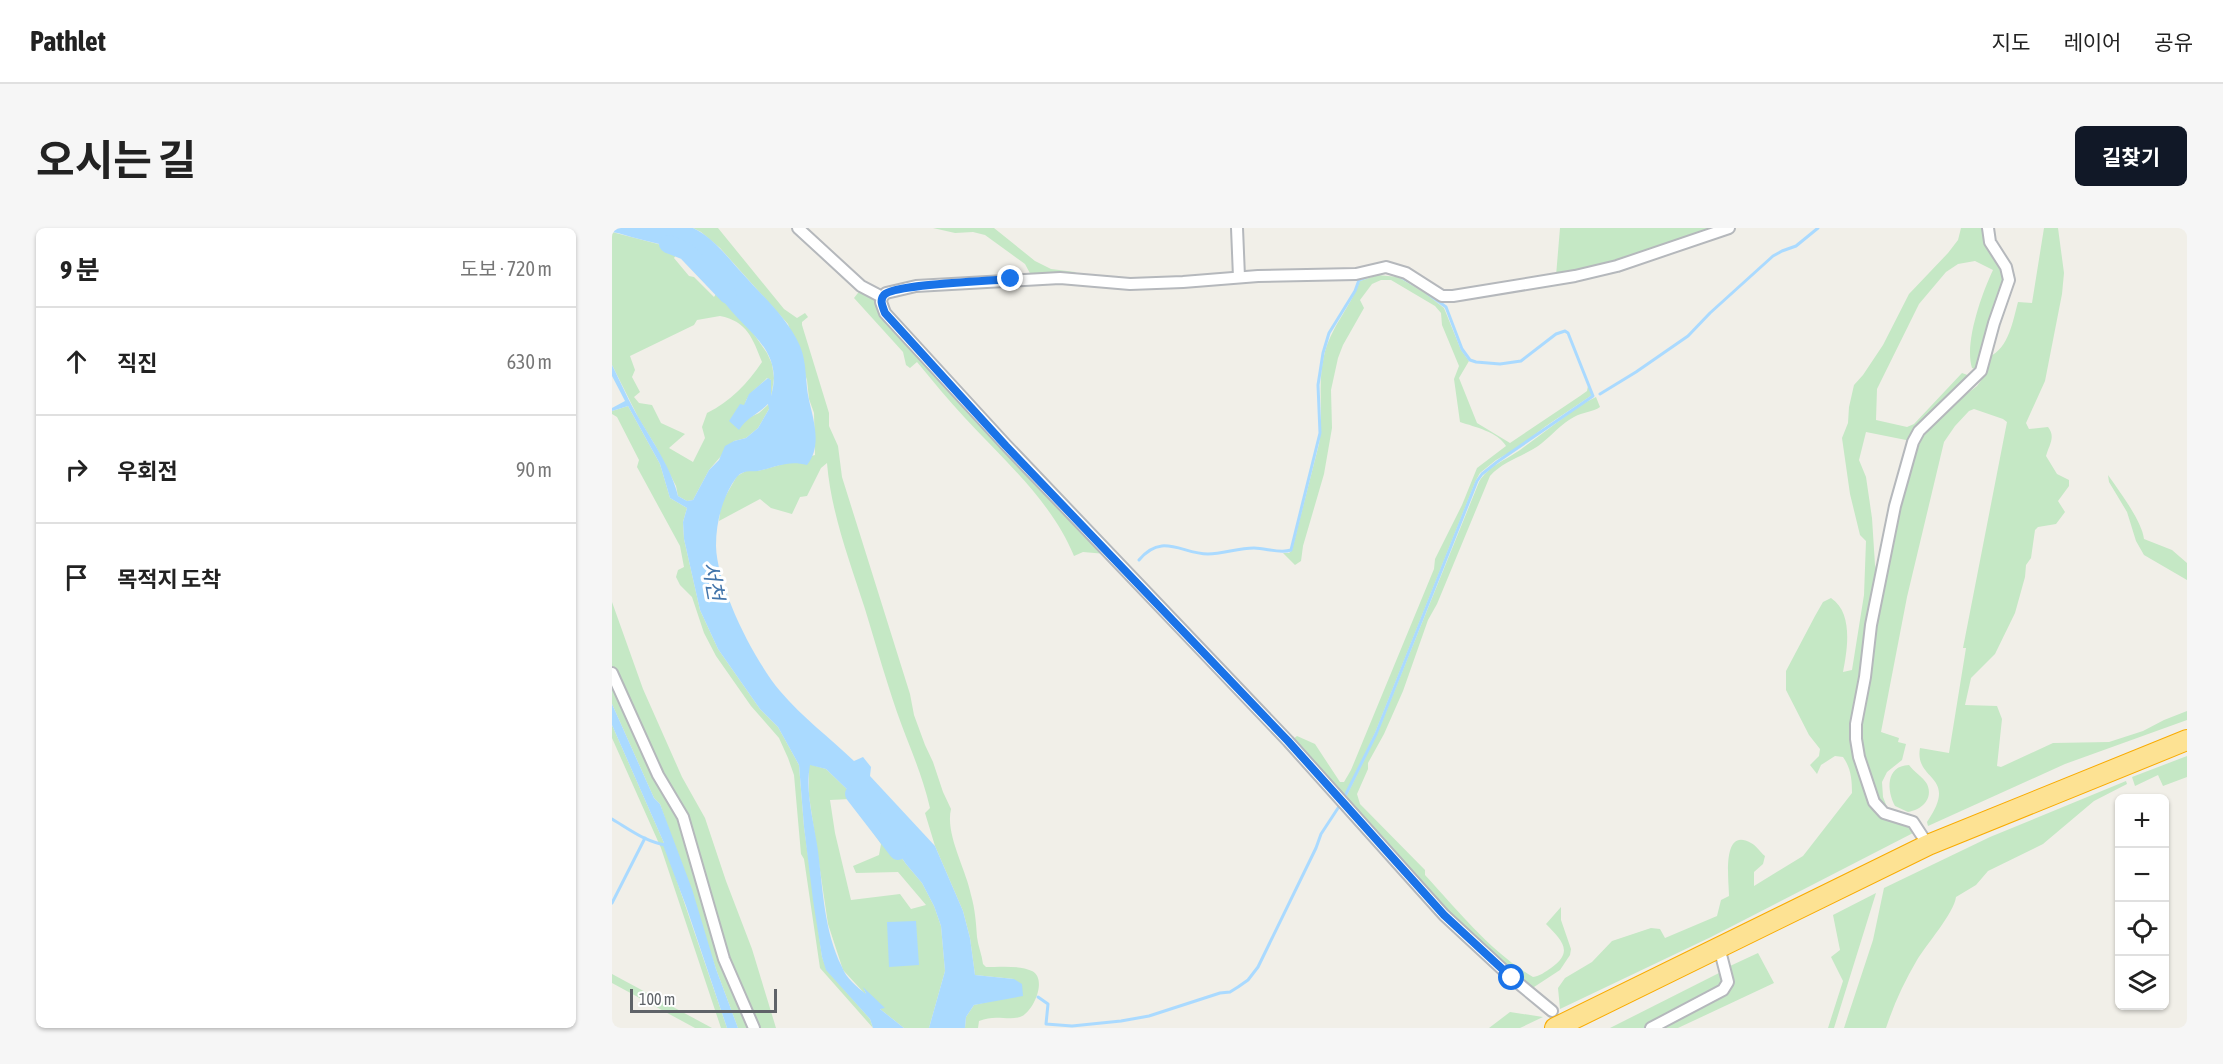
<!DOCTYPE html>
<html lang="ko">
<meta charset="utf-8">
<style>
:root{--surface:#fff;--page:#f6f6f6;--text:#222;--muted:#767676;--line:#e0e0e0;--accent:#111827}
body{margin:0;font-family:"Asap Condensed","Noto Sans KR",sans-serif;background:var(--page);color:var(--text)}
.controls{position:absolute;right:18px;bottom:18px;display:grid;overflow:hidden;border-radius:9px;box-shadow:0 2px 4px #0004}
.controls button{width:54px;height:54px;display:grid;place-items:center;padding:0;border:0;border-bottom:2px solid var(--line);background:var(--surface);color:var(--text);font:30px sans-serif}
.scale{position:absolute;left:18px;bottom:15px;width:147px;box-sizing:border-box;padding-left:6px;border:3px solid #5f6368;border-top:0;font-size:16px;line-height:21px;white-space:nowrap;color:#5f6368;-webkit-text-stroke:4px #fff;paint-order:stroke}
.stop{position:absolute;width:18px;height:18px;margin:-14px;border:4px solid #1a73e8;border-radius:50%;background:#fff}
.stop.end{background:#1a73e8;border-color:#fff;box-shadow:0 2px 6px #0008}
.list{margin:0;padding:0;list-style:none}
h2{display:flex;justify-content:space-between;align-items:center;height:78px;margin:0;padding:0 24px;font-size:26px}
h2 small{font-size:20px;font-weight:400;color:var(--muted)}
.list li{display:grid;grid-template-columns:39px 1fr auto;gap:18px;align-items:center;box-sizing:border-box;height:108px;padding:0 24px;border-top:2px solid var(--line)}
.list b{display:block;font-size:22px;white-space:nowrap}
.list em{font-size:20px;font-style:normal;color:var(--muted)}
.icon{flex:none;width:33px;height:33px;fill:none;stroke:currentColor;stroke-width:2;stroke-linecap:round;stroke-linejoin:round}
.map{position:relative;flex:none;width:1575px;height:800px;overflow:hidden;border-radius:9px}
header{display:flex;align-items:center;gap:36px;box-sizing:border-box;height:84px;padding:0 30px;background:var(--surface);border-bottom:2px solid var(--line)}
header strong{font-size:28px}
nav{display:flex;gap:33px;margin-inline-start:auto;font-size:21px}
.intro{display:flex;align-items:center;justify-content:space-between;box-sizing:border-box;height:144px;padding:0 36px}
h1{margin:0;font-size:42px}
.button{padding:15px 27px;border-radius:9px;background:var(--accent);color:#fff;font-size:21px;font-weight:700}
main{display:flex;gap:36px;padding:0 36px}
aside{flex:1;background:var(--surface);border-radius:9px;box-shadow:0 2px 4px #0004}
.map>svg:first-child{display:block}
</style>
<header>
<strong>Pathlet</strong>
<nav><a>지도</a><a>레이어</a><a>공유</a></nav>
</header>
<div class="intro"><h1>오시는 길</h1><a class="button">길찾기</a></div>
<main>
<aside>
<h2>9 분<small>도보 · 720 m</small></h2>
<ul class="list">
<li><svg class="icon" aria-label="ahead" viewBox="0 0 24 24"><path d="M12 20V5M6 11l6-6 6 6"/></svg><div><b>직진</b></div><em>630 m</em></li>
<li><svg class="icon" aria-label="right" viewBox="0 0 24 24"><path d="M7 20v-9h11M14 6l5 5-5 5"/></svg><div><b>우회전</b></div><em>90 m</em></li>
<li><svg class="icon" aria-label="arrive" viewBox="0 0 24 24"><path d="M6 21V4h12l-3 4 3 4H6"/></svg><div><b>목적지 도착</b></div></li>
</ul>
</aside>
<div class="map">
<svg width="1575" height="800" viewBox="0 0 1575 800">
<rect width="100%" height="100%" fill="#f1efe8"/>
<g fill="#c5e8c5" fill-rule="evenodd">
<path d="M81,0h25l66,81 13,9 8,-5 3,4 -6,5v3l27,88v13l9,20 4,31 68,217 4,21 11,30 8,17 10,30 8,17c-6,25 15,60 20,86 4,14 5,27 6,42 1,9 5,18 6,27l3,3c13,0 34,-2 46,4 16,8 1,42 -12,46 -13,4 -24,-3 -41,4l-1,7h-13l1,-11 8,-12 22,-5 18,-21 -39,-4 -5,-37 -7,-27 -28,-65 -10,-33 5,-5c-7,-30 -17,-53 -28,-82 -14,-38 -25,-78 -37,-117 -15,-47 -34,-96 -38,-146l-6,5 -14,28 -7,1 -8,17 -21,-6 -11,-9 -41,22 2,-17 16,-28 9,-5h12l57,-16 -1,-42 -5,-14 -2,-19 -19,-56 -68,-76 -19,-16z"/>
<polygon points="321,0 382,0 423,33 439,41 463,44 468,50 420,49 413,36 373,7 361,4 343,5"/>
<polygon points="948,0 1107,0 1004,35 944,48"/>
<path d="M1349,0h24l19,41v13l-25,88 -7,-2c-8,-25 10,-75 21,-98l-18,-9 -17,3 -12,8 -27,32 -42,85 -1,31 31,7 7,-3 48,-51 11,4 -62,64 -45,-9 -7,28 7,17 6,41 3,47 3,10 -24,146 17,86c11,14 33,12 44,25l-204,105 -151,72 -2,-21 7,-10 27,-16 20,-21 39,-13 9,1 5,9 52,-22 4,-16 8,-4c0,-15 -8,-70 22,-53 6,3 9,9 14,13l-2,8 -9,8v14l49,-30 49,-63c0,-13 -1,-25 -9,-36l-8,-1 -14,9 -4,9 -7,-9 9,-9 1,-7 -11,-14 -23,-45v-19l29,-55 8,-14 8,-4c23,15 16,53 12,74l9,-2 12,-75 2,-54 -6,-6 -10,-41 -8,-56 6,-15 1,-16 5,-22 9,-10 20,-30 26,-51 39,-41 10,-13z"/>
<path d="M1432,0h14l6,45 -2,21 -17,87 -19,42 3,6 19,-2c8,10 1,18 -2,29l11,18 12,6v6l-11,15 7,11 -9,12 -18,3 -3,3 -4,28 -5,7 -1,12 -10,36 -20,41 -24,24 -6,27 32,1 5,13 -5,47 4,1 52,-24 56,-1 34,-11 21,-11 23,-9v9l-122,44 -137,62 -1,-4c33,-48 -13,-40 -7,-74l29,5 17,-105h-3l44,-226 -4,-3 -29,-10 -5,2 -14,15 -11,16 -37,155 -26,135 18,6 -1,4 8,2 -4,16 -15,12 -5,10 1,15 6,15 -16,-18 -10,-30 -5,-42 33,-178 19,-76 13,-33 23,-25 31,-24 6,-8 6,-21c20,-9 24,-37 29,-55l14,1z"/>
<path d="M0,4l65,17 21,8 9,9 16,34 26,27 18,26 5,11 2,14 -3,20v-18l-4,-2c-16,17 -24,16 -23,42l15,-7 10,-9v5l-11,19 -12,10 -12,3 -25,29 -16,30 -6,1 -9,-5 -2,-10 -21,-41 -16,-26 -27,-54zM66,24c21,12 27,20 38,42l-2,3 -20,-20 -5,-1 -15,-18zM108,88c27,5 33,23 42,46 -14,21 -32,40 -55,51l-5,14 3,11 -12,24 -24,-14 16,-14 -24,-11 -9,-18 -13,-2 -5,-6 6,-5 -8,-15 3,-7 -5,-14 64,-31 3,-5z"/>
<path d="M766,47l20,2 27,16 19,15 17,42 8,11 -10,17 18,45 33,20 70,-47 7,-5 1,-5 4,9 -46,31 -30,23 -20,11 -16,13 -4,7 -101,253 -29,60 -4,3 -50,-56 5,-4 18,8 25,38h4l7,-12 83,-201 1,-10 27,-54 15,-37 29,-22c-8,-14 -31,-19 -46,-24l-6,-43 5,-13 -17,-41 -1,-12 -6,-7 -44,-26h-10l-9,4 -12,16 4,8 -21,37 -5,13 -7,32 1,38 -8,46 -21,72 -2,15 -6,4 -12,-12h6l3,-3 27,-106c5,-30 -2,-59 5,-88 6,-28 26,-48 36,-75z"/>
<path d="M249,61l15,10 2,6 228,249 -23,-2 -9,4c-22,-54 -70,-96 -109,-138 -17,-18 -32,-37 -48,-56l-7,6 -4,-3 -3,-13 -49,-54z"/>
<path d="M984,169l4,10c-7,5 -17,5 -26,10 -13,7 -21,17 -32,26 -16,13 -38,17 -52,33l-53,128 -9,16 -25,71 -19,43 -16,29v6l-11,25 3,10 65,66v5c34,37 66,77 108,102 7,-1 12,-5 18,-9 24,-17 10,-28 -5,-44l15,-17v13l10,29 -1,6 -10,15 -29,19 -82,-75 -103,-117 31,-63 102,-252c9,-16 27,-22 41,-32 22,-16 43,-33 66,-48z"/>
<polygon points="16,178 48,236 58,270 75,280 71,294 72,311 88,382 106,421 148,481 166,499 187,537 192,599 210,729 215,742 258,791 261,800 208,740 192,631 189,626 182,547 176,530 167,510 139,478 104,428 92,405 80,369 68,357 64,349 66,342 72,339 68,318 25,239 27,232 5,189 0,186 0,183"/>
<path d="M1496,247c11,16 34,46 36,64l28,11 15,13v17l-43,-25 -8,-14 -9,-29 -18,-30z"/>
<polygon points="0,374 31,461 70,549 93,590 114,653 140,721 164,800 144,800 113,730 72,587 48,547 3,446 0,439"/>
<polygon points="0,450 68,589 138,800 126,800 104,741 48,576 42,570 0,476"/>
<polygon points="0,497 52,615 115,800 109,800 49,620 0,510"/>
<polygon points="1575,528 1575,549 1551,558 1546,547 1523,558 1520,549"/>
<path d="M197,536l17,5 30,29 20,23 30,43 16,19 12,23 7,20 4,45 -16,57h-25l-24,-19 -16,-20 3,7 -24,-26 -15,-46 -19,-128zM238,571l31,45 -2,11 -26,11 3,7 42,-1 28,33 -15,4 -11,-15 -49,6 -16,-67 -5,-33z"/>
<path d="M1297,537c5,7 14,12 18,19 7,15 -6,26 -19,28l-13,-6c-8,-15 -10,-40 14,-41z"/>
<path d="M1514,553l1,3 -33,17 -51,43 -55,27 -12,14 -20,12c-2,16 -30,48 -39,63 -13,22 -23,44 -31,68h-42l29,-88 11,-52 106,-51z"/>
<polygon points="1264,665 1222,800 1216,800 1231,753 1219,729 1228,722 1221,687"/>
<polygon points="1146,725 1162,755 1066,800 1046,800 1117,759 1121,750 1118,738"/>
<polygon points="1109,744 1111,752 1105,761 1034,800 998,800"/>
<polygon points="0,746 100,800 83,800 0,755"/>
<polygon points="898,784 931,789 908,800 877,800"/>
</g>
<g fill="#aadaff">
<path d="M0,0h81c20,9 35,30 50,46 20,23 44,43 57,72 7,16 5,36 9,54 5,22 13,46 -2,65 -19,-5 -30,2 -49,6 -6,1 -11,-1 -18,3 -4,3 -5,6 -8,10 -11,19 -16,40 -16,62 1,41 38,114 64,145 22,26 50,47 74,70l9,-4 8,10 -1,9 65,70 28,65 7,27 5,37 39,4 8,5 1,12 -49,9 -8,12 -1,11h-36l16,-57 -4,-45 -7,-20 -12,-23 -16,-19 -30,-43 -20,-23 -30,-29 -16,-4c-5,28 4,57 8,86 5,39 6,80 24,116 4,11 15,20 24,27l-3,-7 22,21 -5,1 24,19h-31l-3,-9 -44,-49 -4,-13 -9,-57 -9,-73 -5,-62 -21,-38 -18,-18 -42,-60 -18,-39 -16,-71 -1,-17 4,-14 -17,-10 -10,-34 -32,-58 -16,5v-3l13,-7 -13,-25v-11c9,18 17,37 28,55 13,22 32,50 38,76l9,5 6,-1 16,-30 10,-10 6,-14 9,-5 12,-3 12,-10 11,-19 -1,-5c-10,10 -22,14 -29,26l-10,-9 11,-17 4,1 5,-11 19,-16 3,2v16c14,-48 -28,-65 -49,-97 -8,-14 -11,-35 -26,-43 -18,-9 -39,-12 -57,-17 -9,-2 -18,-6 -27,-7z"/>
<polygon points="0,476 42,570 48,576 80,661 104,741 126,800 115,800 74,678 51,617 52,615 0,497"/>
<polygon points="304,693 307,737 277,739 275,694"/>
</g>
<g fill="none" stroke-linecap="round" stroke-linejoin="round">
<g stroke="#aadaff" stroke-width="3">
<polyline points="787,48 810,61"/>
<polyline points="988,166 1024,144 1076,108 1098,85 1161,28 1170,23 1184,18 1206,0"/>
<path d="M527,332c23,-28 43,-6 69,-6 15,0 30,-6 46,-6 12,0 26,6 37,2l29,-117 -2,-48 5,-32 6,-20 26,-42 4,-11 10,-4"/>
<polyline points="733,568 764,506 865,253 870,246 885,234 981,168 956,105 953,103 944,106 909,133 888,136 864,134 858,132 850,121 834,79 815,65"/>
<path d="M0,591c17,10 35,24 55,26"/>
<polyline points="0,675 33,610"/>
<polyline points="426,769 436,776 434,796 460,798 509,793 537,788 608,765 618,764 626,759 636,752 646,739 704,620 709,606 728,577"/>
</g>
<g stroke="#aadaff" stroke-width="18">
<polyline points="56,16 74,23 116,67"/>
<polyline points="242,566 286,623"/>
</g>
<g stroke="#b5b8bc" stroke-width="14">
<g id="street">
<polyline points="186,0 249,58 270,69"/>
<polyline points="625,0 627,49"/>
<polyline points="0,445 46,547 71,589 112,731 142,800"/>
<polyline points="1316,617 1301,594 1272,585 1262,574 1247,529 1244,511 1244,496 1253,449 1259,397 1283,278 1301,214 1307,203 1369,143 1382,95 1397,52 1394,39 1378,14 1376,0"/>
<polyline points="940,783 900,750 832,687 676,513 394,217 273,85 269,74 270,69 274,65 304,58 448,50 518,56 571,54 646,48 744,46 774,39 794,45 830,68 841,68 963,48 1005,38 1117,0"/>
<polyline points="1039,800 1111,762 1116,754 1107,719"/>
</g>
</g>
<g stroke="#f9ab00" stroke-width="22">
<polyline id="highway" points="943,800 1316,617 1575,512"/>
</g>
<use href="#street" stroke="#fff" stroke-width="10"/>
<use href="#highway" stroke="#fde293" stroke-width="20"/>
</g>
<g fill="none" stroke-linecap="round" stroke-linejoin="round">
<path stroke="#1a73e8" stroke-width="8" d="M399,51c-20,2 -117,5 -127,16 -5,6 -1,12 1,18l121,133 282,295 156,174 68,63"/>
</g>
<g text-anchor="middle" stroke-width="6" stroke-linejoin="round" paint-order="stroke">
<g font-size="21" font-style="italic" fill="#4174aa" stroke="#fff">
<text transform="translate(101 353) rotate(80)" y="7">서천</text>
</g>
</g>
</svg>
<div class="controls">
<button>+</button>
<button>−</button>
<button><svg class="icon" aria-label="locate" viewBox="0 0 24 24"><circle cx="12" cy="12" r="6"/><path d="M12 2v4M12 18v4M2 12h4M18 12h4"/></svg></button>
<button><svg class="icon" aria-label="layers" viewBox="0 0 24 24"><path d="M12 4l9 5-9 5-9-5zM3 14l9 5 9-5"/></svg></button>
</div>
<div class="scale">100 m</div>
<div class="stop" style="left:900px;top:750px"></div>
<div class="stop end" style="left:399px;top:51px"></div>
</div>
</main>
